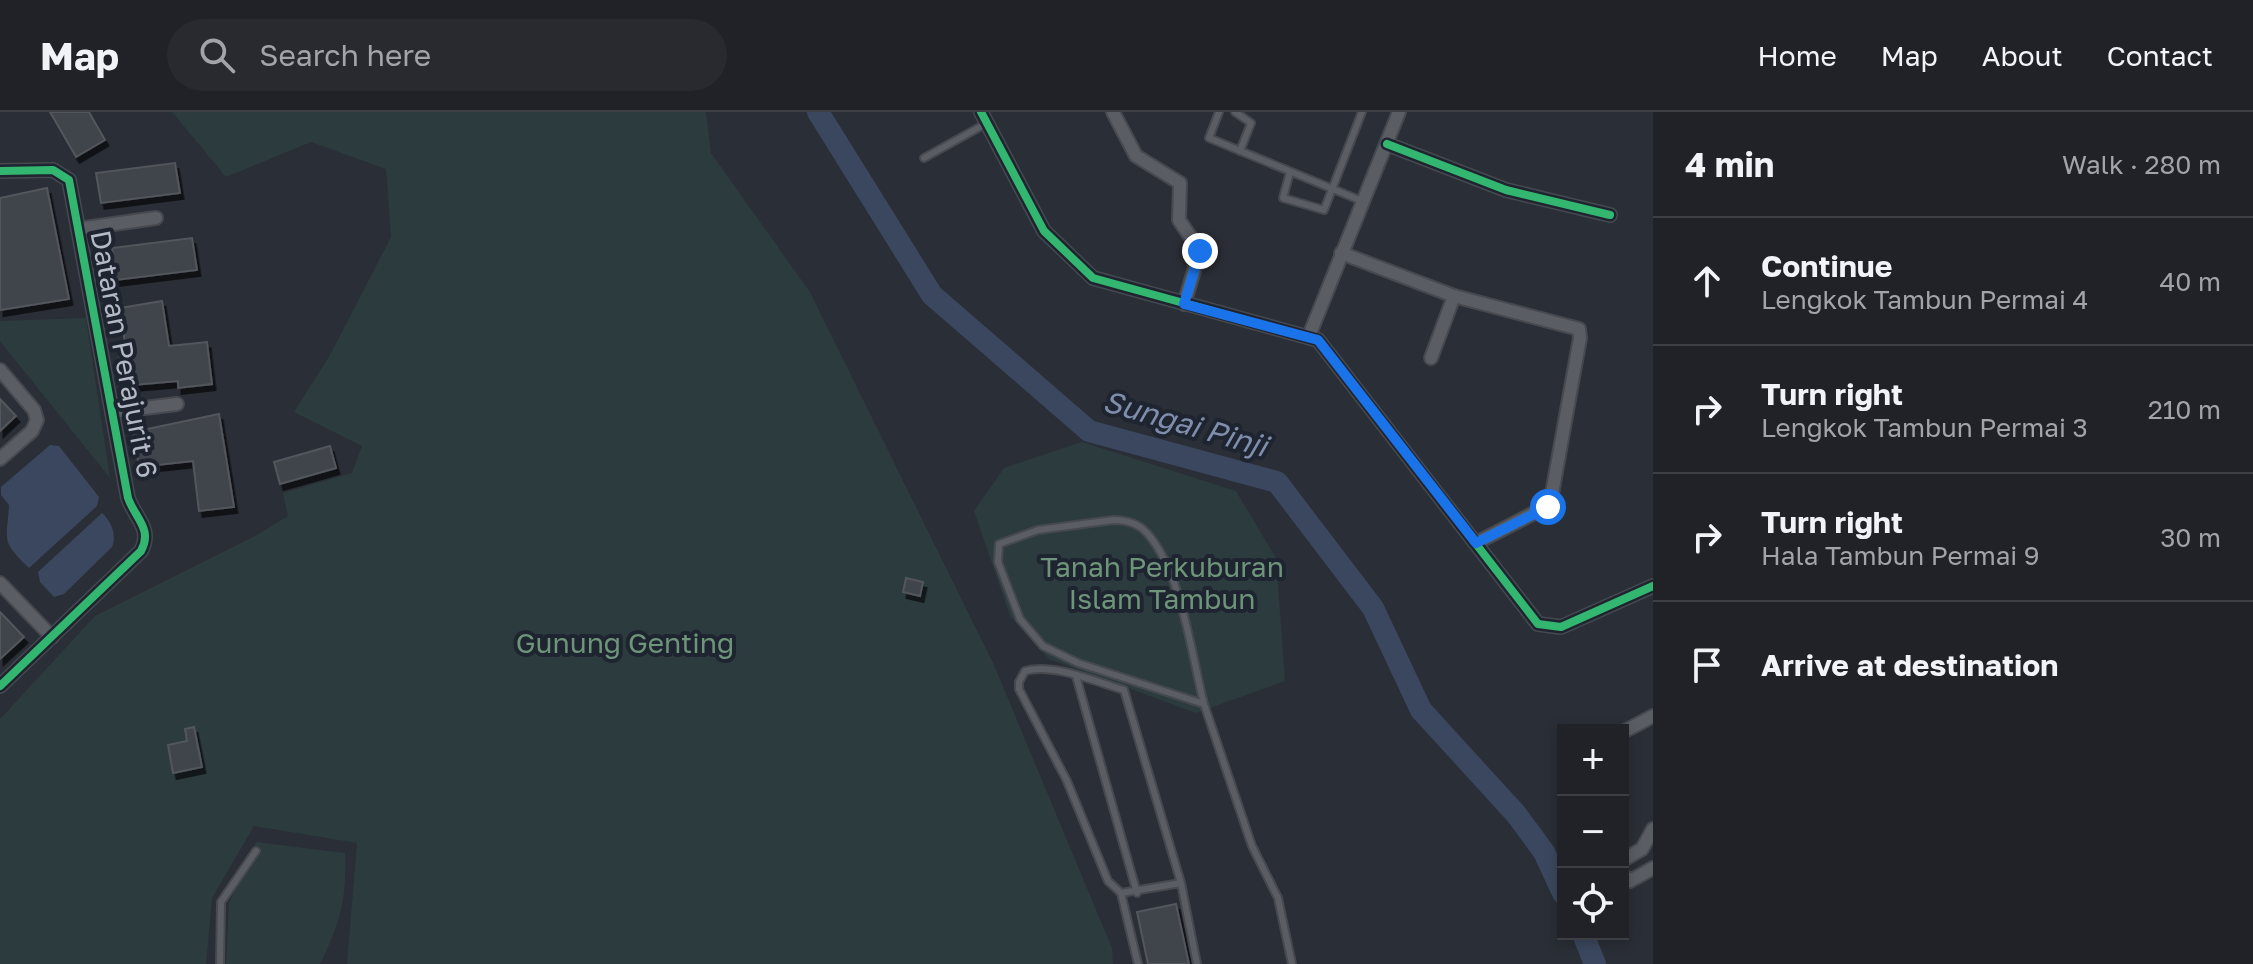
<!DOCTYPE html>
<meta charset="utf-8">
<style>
:root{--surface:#202228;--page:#282a30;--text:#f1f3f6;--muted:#a2a4a8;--line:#3d3f45}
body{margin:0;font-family:"Golos Text",sans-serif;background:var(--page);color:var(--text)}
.controls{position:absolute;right:24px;bottom:24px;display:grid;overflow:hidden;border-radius:0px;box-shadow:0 4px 12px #0003}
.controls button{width:72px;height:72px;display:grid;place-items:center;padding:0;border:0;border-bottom:2px solid var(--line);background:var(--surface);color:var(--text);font:40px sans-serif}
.stop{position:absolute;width:24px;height:24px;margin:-18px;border:6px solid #1a73e8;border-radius:50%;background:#fff}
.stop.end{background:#1a73e8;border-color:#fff;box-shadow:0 2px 8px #0008}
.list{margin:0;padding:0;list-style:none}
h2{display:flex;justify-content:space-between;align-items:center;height:104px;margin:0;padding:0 32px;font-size:34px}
h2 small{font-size:26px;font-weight:400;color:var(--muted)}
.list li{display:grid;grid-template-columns:52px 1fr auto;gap:24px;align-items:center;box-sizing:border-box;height:128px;padding:0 32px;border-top:2px solid var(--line)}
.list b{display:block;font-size:30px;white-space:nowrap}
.list p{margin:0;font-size:26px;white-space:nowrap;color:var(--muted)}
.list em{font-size:26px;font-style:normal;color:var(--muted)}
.icon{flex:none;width:44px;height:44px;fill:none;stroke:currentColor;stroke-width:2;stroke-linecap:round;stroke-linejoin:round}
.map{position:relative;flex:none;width:1653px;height:852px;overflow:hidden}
header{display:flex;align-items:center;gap:48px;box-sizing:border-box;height:112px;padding:0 40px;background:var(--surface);border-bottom:2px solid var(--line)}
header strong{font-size:38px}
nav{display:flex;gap:44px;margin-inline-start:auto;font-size:28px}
.search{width:560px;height:72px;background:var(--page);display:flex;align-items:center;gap:20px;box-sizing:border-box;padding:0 28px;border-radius:44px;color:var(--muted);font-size:30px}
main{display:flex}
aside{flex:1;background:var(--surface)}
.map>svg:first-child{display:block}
</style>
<header>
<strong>Map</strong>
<div class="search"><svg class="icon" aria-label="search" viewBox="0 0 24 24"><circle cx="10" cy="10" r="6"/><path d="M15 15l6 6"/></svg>Search here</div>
<nav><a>Home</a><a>Map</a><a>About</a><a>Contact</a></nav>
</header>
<main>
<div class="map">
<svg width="1653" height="852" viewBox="0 0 1653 852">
<defs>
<filter id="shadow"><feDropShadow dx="3.5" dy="6" stdDeviation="0" flood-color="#0009"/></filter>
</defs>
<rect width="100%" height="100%" fill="#2a2e36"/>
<g fill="#2c3b3e">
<polygon points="172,0 706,0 711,41 810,180 994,553 1112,836 1113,852 347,852 357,731 254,714 212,786 206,852 0,852 0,607 95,504 255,424 288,404 283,381 352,361 362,334 294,300 330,243 391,125 386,57 311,30 226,65"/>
<polygon points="86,206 110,366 0,229 0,209"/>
<polygon points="1082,330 1236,379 1276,446 1285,569 1196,601 1049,547 1010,504 974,399 1004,356"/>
<path d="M256,730l89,11c2,46 -5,70 -25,111h-94l3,-61z"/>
</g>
<g fill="#3b475e">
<path d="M50,333l9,1 40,51 -2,9 -68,62c-29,-28 -22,-26 -20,-63l-8,-10v-8z"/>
<path d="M102,401c9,8 15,22 10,34l-48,47 -10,3 -14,-15 -2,-10z"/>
</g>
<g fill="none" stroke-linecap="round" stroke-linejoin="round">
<g stroke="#3b475e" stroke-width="22">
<polyline points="818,0 932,183 1089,319 1277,370 1373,496 1421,598 1516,702 1544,740 1563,781"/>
<polyline points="1583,822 1595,852"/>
</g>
</g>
<g fill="#41454b" stroke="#52565d" stroke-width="2" filter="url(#shadow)">
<polygon points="50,0 89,0 105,28 76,45"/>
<polygon points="175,51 180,81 101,91 96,61"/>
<polygon points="47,76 69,187 0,198 0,86"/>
<polygon points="192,126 197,158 116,168 112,136"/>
<polygon points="162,189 169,234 207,230 212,272 178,276 178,269 122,274 119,238 126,238 120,196"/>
<polygon points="0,287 16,304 0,319"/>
<polygon points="219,302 234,395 199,399 193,349 139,355 133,320"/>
<polygon points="330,334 336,356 280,372 274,350"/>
<polygon points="906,466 923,470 920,484 903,480"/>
<polygon points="0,500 24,525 0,547"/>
<polygon points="194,615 202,655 173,661 168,633 187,629 185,617"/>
<polygon points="1176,792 1189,852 1148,852 1137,800"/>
</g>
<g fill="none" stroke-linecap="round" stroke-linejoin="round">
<g stroke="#46494f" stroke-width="10">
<g id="lane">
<polyline points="1219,0 1209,26 1362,89"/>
<polyline points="1235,0 1251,11 1240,39"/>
<polyline points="924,46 987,11"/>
<polyline points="1290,60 1283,86 1324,98 1362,0"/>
<polyline points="1076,564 1137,781"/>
<path d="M1204,592c-13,-51 -22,-131 -57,-171 -9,-10 -21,-13 -34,-13l-75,10 -39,14 -1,18 22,57 23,27 35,17 126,41 48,142 26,52 14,66"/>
<path d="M1181,771l-60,10 -13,-12 -41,-100 -48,-92v-7l6,-11c29,-8 71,11 99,19l57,193 16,81"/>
<polyline points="1121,781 1138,852"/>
<polyline points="220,852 221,790 256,739"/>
</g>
</g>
<g stroke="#46494f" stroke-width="16">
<g id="street">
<polyline points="981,0 1044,119 1093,166 1318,228 1538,512 1561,515 1653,474"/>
<polyline points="1113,0 1136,44 1180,71 1179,108 1200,139 1184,192"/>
<polyline points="1387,32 1506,78 1610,103"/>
<path d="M0,59l53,-1 16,10 59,318c7,20 25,31 13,53l-141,135"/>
<polyline points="78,117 156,106"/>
<polyline points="1341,141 1454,184 1579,217 1580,226 1550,393 1476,431"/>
<polyline points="1309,224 1399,0"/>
<polyline points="1431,246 1454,184"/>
<polyline points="0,258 34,298 37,308 32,319 0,347"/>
<polyline points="112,300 177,292"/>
<polyline points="0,471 52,525"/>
<polyline points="1623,620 1653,604"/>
<polyline points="1623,748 1642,737 1653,717"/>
<polyline points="1623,763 1630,769 1653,756"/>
</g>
</g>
<use href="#lane" stroke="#5a5d64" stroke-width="6"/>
<use href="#street" stroke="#5a5d64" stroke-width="12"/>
<g stroke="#1e2430" stroke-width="13">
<g id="cycleway">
<polyline points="981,0 1044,119 1093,166 1318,228 1538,512 1561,515 1653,474"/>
<polyline points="1387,32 1506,78 1610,103"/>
<path d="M0,59l53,-1 16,10 59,318c7,20 25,31 13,53l-141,135"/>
</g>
</g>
<use href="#cycleway" stroke="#33b770" stroke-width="8"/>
</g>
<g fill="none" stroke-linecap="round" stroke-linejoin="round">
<polyline stroke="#1a73e8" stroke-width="10" points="1200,139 1184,192 1318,228 1476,431 1548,395"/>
</g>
<g text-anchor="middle" stroke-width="8" stroke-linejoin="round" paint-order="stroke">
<g font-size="28" fill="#b5bac6" stroke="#1e2430">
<text transform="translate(124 242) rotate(79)" y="10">Dataran Perajurit 6</text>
</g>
<g font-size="28" fill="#6e957a" stroke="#1e2430">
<text x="1162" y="465">Tanah Perkuburan<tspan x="1162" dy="32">Islam Tambun</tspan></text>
<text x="625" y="541">Gunung Genting</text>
</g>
<g font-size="30" font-style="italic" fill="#7f8eab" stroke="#1e2430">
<text transform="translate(1185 312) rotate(16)" y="10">Sungai Pinji</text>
</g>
</g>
</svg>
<div class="controls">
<button>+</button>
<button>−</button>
<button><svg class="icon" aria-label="locate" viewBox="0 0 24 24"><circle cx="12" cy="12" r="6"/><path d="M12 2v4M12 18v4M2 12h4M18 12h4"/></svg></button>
</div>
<div class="stop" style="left:1548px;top:395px"></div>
<div class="stop end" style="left:1200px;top:139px"></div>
</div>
<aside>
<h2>4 min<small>Walk · 280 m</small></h2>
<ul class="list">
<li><svg class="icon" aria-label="ahead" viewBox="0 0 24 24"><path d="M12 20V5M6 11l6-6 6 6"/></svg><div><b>Continue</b><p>Lengkok Tambun Permai 4</p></div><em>40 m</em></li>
<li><svg class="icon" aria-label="right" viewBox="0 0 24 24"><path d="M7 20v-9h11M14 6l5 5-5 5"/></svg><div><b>Turn right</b><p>Lengkok Tambun Permai 3</p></div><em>210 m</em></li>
<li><svg class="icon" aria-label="right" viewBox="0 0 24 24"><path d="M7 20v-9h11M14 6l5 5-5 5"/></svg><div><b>Turn right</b><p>Hala Tambun Permai 9</p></div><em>30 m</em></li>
<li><svg class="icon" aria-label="arrive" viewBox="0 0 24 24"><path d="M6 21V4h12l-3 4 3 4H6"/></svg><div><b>Arrive at destination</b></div></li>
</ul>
</aside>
</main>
